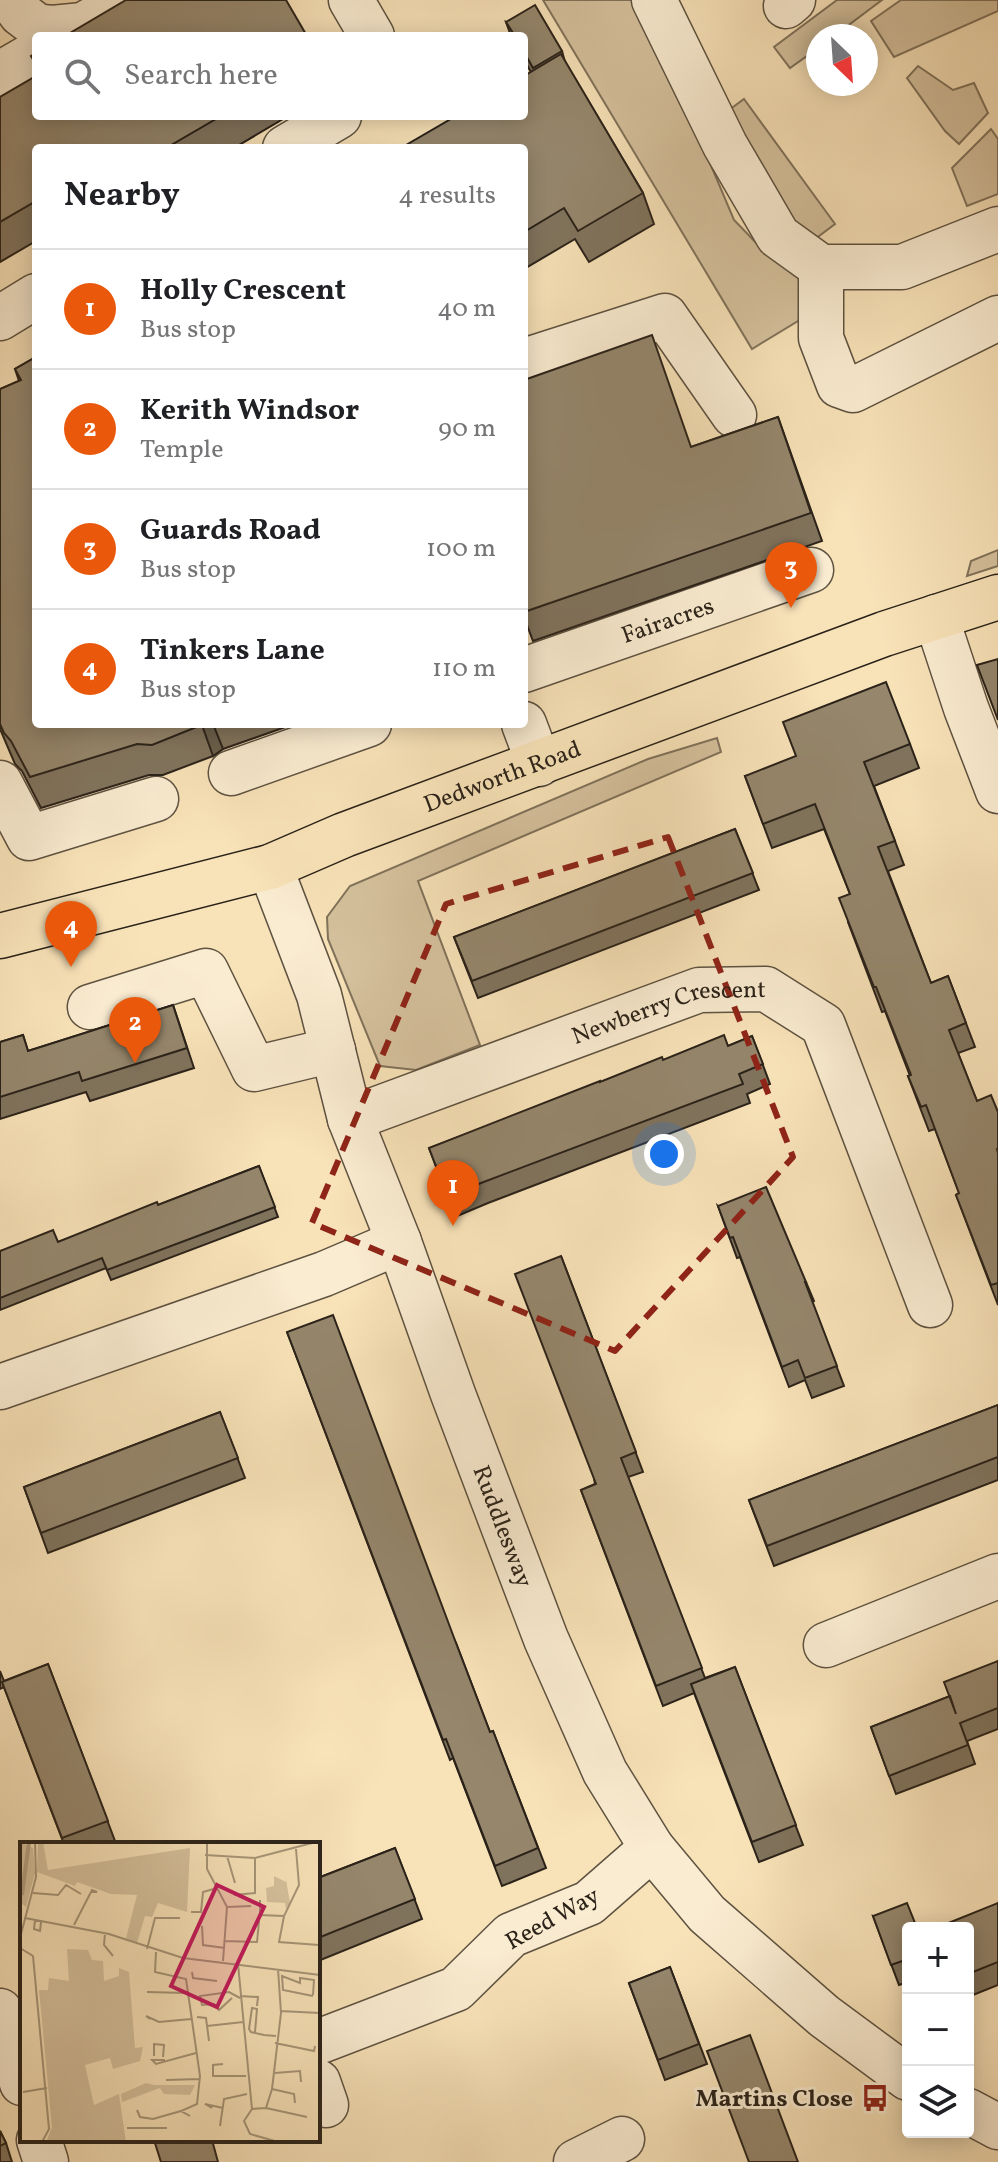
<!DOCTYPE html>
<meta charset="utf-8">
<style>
:root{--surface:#fff;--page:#f6f6f6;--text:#202124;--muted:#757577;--line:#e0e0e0;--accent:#ea580c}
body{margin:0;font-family:Vollkorn,serif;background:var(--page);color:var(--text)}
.controls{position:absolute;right:24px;bottom:24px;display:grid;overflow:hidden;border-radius:8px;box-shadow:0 4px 20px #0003}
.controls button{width:72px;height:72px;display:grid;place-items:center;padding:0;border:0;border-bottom:2px solid var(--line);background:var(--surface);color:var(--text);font:40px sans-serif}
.compass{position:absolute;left:806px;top:24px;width:72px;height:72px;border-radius:50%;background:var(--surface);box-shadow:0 4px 20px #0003;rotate:155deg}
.you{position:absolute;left:664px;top:1154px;width:28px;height:28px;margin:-20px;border:6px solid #fff;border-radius:50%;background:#1a73e8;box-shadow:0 0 0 12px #1a73e833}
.badge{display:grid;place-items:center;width:52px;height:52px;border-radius:50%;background:var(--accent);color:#fff;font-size:26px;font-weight:700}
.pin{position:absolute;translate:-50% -66px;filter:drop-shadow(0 2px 4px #0008)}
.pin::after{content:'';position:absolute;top:42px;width:28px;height:24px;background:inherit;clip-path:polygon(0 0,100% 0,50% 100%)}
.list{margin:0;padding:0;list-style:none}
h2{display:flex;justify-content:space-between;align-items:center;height:104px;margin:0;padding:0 32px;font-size:34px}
h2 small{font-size:26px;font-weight:400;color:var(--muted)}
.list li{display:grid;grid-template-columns:52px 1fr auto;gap:24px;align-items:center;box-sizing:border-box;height:120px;padding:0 32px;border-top:2px solid var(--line)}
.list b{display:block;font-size:30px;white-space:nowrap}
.list p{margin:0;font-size:26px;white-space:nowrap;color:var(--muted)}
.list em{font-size:26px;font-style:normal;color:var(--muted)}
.icon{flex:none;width:44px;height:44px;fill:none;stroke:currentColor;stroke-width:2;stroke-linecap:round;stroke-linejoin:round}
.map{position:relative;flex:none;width:998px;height:2162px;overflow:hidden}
.search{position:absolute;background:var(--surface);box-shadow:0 4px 20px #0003;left:32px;top:32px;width:496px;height:88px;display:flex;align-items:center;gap:20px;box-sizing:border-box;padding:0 28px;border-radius:8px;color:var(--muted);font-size:30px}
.panel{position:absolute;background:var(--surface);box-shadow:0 4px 20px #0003;left:32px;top:144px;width:496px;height:584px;border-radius:8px}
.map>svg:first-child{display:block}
</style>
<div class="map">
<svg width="998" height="2162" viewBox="0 0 998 2162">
<rect width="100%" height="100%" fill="#f8e2b8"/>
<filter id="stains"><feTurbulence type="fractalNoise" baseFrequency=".0025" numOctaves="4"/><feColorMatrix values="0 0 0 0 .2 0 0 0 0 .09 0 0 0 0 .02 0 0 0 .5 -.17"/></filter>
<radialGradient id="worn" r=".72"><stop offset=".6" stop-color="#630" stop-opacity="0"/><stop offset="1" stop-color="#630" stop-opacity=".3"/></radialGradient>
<g fill="#d5c19d" stroke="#80725b" stroke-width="2">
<polygon points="543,0 641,0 734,220 762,249 798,274 808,305 798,321 752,349"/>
<polygon points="837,0 882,0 834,36 818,36 818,48 790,68 774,47"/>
<polygon points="901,0 998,0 998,11 894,57 871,21"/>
<polygon points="918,66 953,90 974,83 988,113 959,144 945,131 907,78"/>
<polygon points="744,99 835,224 815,239 772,210 729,110"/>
<polygon points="991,129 998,139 998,194 967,206 952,168"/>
<polygon points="998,550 998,566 967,576 971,561"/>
<polygon points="717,738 721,752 418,881 480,1045 416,1070 380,1066 328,939 327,917 350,886 648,759"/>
</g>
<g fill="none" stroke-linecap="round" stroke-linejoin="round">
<g stroke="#5e5241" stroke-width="47">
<g id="minor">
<polyline points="11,0 21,14 37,26 52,28 83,25 127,0"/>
<polyline points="351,0 372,36"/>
<polyline points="654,0 725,145 778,236 821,267 902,267 998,229"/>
<polyline points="786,6 793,0"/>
<polyline points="0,74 36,53"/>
<polyline points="285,148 339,116"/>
<polyline points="821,267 821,338 839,385 853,390 998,318"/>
<polyline points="0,318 36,296"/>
<polyline points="524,361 665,316 734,415"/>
<polyline points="936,617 966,708 998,791"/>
<path id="s1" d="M524,670l287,-100"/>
<polyline points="524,724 539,764"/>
<polyline points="231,773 369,724"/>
<polyline points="0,783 29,838 156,799"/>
<path id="s2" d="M270,867l49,128 31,124 49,123 54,152 93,245 59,133 47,76 55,66 117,102 84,62"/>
<polyline points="90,1007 206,971 254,1069 333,1050"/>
<path id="s3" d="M350,1119l349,-129 67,-1 57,36 107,280"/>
<polyline points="0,1387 324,1274 399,1242"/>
<polyline points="826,1645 998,1576"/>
<polyline points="0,2011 22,2083"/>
<polyline points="318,2042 456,1989 511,1935 589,1903 652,1848"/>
<polyline points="318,2082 326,2105"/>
<polyline points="968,2111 998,2127"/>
<polyline points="39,2140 46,2162"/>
<polyline points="576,2162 622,2139"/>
</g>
</g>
<g stroke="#2a2219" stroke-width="47">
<g id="major">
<path id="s4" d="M0,936l270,-69 74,-32 540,-201 114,-37"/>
</g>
</g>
<use href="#minor" stroke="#faecd1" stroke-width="44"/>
<use href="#major" stroke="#f8e2b8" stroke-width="44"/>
</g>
<g fill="#80735d" stroke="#2a2219" stroke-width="2">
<polygon points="506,22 562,51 565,62 643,193 654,224 589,262 575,239 524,269 524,148 531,72 524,60 524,36 511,36"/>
<polygon points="0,97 36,116 288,116 234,148 36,148 36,241 0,262"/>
<polygon points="36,357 36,724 294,724 223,749 213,756 163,775 149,775 41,808 22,771 15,764 0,729 0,389 19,381 15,369"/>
<polygon points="524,380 691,447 778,417 822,541 533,641 524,617"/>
<polygon points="910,744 919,768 874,786 904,865 888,871 931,983 948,976 975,1047 958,1053 977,1101 998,1112 998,1305 956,1195 959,1193 935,1129 929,1131 908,1076 910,1076 885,1011 882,1012 848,922 850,894 824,829 772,848 745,776"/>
<polygon points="735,829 759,890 478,998 454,937"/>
<polygon points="173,1005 194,1068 90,1101 86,1092 0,1119 0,1042 23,1035 28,1051"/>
<polygon points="752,1036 770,1084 747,1094 750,1103 488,1203 455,1217 429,1148 663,1060 728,1046"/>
<polygon points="259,1166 278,1217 111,1280 106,1268 0,1310 0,1251 58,1242 158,1205"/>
<polygon points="718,1206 806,1282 814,1301 812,1302 844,1386 812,1398 805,1380 789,1387 740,1257 737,1258"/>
<polygon points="561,1256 643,1472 628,1477 705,1678 735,1667 803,1845 759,1862 694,1693 663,1706 581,1490 595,1484"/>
<polygon points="287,1332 456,1643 490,1732 493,1731 546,1868 502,1886 453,1758 450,1760"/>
<polygon points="998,1405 998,1480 774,1566 749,1500"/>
<polygon points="220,1412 245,1478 48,1553 24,1487"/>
<polygon points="998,1661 998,1729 967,1741 975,1764 896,1794 871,1727 950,1696"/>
<polygon points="48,1664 115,1841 107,1844 64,1844 4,1687 0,1689 0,1671 4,1681"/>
<polygon points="395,1848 422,1919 318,1961 318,1878"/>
<polygon points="998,1903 998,1985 968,1997 968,1928"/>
<polygon points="873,1916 908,1928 908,1982 899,1985"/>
<polygon points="670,1967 707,2064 665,2080 629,1983"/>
<polygon points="0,2131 6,2143 12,2162 0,2162"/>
</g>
<polygon fill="#685e4c" stroke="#2a2219" stroke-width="2" points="204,724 213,724 223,749 213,756 202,725"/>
<g fill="#95866c" stroke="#2a2219" stroke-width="2">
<polygon points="126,0 286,0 307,36 65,36"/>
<polygon points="535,5 562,51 533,68 524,52 524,36 515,36 506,22"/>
<polygon points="36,53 36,64 31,56"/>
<polygon points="561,54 643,193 578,231 564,208 524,232 524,148 401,148 456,116 524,116 524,76"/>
<polygon points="36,76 36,116 221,116 166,148 36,148 36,201 0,222 0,97"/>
<polygon points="652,335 691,447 778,417 811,513 524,612 524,380"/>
<polygon points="36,357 36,724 204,724 152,745 137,744 30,777 11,741 4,733 0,724 0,389 21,380 15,369"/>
<polygon points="998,659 998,720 977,665"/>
<polygon points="886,682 910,744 864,762 895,841 878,847 931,983 948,976 966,1023 949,1030 977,1101 991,1095 998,1112 998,1148 997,1149 998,1153 998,1283 991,1285 956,1195 959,1193 926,1105 921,1107 908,1076 911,1075 876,987 874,987 839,898 850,894 815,804 763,824 745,776 796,756 783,722"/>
<polygon points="735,829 753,873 472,981 454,937"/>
<polygon points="173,1005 187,1048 82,1081 79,1072 0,1097 0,1042 23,1035 28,1051"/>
<polygon points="724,1035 728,1046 752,1036 763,1064 739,1074 743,1084 481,1183 448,1197 429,1148 600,1081 600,1082 662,1057 663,1060"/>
<polygon points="259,1166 275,1207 107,1270 102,1258 0,1298 0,1251 53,1230 58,1242 157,1202 158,1205"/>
<polygon points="766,1187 806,1282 805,1282 837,1366 805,1378 798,1360 782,1367 733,1237 730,1238 718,1206"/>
<polygon points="561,1256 636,1452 621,1458 702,1668 656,1686 581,1490 596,1484 515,1274"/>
<polygon points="333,1315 456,1643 490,1732 493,1731 538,1848 495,1866 446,1739 443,1740 287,1332"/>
<polygon points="998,1405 998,1457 767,1546 749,1500"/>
<polygon points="220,1412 238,1458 41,1533 24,1487"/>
<polygon points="998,1661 998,1708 960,1723 968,1745 889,1776 871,1727 950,1696 956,1714 944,1682"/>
<polygon points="48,1664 108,1821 62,1838 2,1682"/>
<polygon points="735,1667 796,1825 752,1842 691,1684"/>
<polygon points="395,1848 415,1899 318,1938 318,1878"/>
<polygon points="907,1903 917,1928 908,1928 908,1959 891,1965 873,1916"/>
<polygon points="998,1903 998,1962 968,1974 968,1928 936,1928"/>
<polygon points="670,1967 699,2044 658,2060 629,1983"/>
<polygon points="750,2035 798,2162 749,2162 707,2051"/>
<polygon points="0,2131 6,2143 0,2146"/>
<polygon points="154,2140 212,2140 218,2162 161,2162"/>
</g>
<path fill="none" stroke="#8f2418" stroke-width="6" stroke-dasharray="16 10" stroke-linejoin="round" d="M668,837l125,320 -178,194 -303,-128 134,-319z"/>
<defs>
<g id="bus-bare" transform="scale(2.16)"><path d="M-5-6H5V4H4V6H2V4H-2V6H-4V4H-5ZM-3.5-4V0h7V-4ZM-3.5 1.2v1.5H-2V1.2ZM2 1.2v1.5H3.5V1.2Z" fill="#8f2418" stroke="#faecd1" stroke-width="2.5" paint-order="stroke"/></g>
</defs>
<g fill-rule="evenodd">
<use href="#bus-bare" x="875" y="2098"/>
</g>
<g text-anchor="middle" stroke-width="6" stroke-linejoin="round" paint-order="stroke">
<g font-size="24" fill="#2a2219" stroke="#faecd1">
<text dy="8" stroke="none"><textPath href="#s1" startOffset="152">Fairacres</textPath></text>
<text dy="8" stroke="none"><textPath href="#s4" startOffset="528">Dedworth Road</textPath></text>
<text dy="8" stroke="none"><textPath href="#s3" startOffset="338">Newberry Crescent</textPath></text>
<text dy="8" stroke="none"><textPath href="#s2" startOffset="700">Ruddlesway</textPath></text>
<text transform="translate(552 1918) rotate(-29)" y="8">Reed Way</text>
</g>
<g font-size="24" font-weight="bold" fill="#2a2219" stroke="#faecd1" text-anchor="end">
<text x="853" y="2106">Martins Close</text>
</g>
</g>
<g transform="translate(20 1842)">
<rect width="300" height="300" fill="#f8e2b8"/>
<path d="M0,0l13,6 2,25 -9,34 -6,-5zM18,0h5l5,28 142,-22 -3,64 -29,-9 -6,14 -7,-1 -8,27 -11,-5 11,-43 -26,-1 -34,-12 -2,4 -38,-14zM265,32l5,29 -4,6 -1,-6 -18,-1 -1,-14 8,-2v-10l12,6zM47,107l21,1 4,10 11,1 1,20 15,-5v-8l10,4 6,76 8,-1 -3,14 -27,8 -3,-11 -25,7 9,40 25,-11 7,48 -79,-2 5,-13 -13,-137h9l1,-12 20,3zM126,241l8,2h41l-5,10 -26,-1 -4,-6 -38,14 -1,-8z" fill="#d5c19d"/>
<path fill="none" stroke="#b2a182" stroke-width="4" d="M2,53l7,-53"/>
<path fill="none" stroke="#a69578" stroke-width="2" d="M187,0v27l20,38 -4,54M276,7l3,36 -15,31 -5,26 40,3M185,13l50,3 61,-16M207,14l8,27M13,51l25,2 8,-10 15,9M214,53l21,-2v-35M240,58v15l24,1M207,65l24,-1M171,70h10l2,-20 14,-4M5,76l84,16 74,24 137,17M15,78l-1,9 6,2 1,-9M300,81v28M54,83l18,-35 5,2h-6M182,84l1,19 22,3M85,91l-1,12 9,11M0,96l16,-61 -1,-35M205,99l32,1 2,-21M0,106l13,8 16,173 -7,13M127,107l8,-31h25M136,110l-1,20 31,7 14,97 -3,28 -16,7 9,5M218,122l14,145M172,130l1,6 24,3M127,150l40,1M293,153l1,-15 -14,-2v5l-18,-7 1,14 30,6M220,154l18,1 -1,9M212,156l-13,12 -5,-6 -12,1 -2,-9 29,-4 11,6M260,169l40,2M177,175l9,1 3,23M130,177l-4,-3 13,6 32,-3M187,184l36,-4M235,190l2,-23 -5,-1 -3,21 2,3 13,3 12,1M255,201l39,8 1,-5M134,214v-12l10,1 -1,12M145,218h-13l4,4 40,-11M203,222l-10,1v11h33M255,231l25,-2 1,11M146,238l34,-1M252,247l22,5 1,9M3,250l24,-4M192,266l-7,-4 18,4M246,266l41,9M232,267l14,-1 6,-19 9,-76 -3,-44M232,267l-8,12 6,13 28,8M117,268l3,7 13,2 28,-8M200,284l4,-27 23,-5M107,286h40"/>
<path fill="#c2185b" fill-opacity="0.15" stroke="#c2185b" stroke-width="4" d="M197,43l47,22 -47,100 -46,-21z"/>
<rect width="300" height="300" fill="none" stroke="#2a2219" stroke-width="4"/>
</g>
<rect width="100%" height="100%" filter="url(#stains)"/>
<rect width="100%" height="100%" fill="url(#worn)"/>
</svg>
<div class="controls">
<button>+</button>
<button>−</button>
<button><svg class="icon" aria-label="layers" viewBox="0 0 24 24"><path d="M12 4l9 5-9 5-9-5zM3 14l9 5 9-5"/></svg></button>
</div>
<svg class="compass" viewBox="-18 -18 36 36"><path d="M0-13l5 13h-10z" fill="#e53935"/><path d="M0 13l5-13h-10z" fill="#757577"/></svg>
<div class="you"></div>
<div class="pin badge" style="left:453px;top:1226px">1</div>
<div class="pin badge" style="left:135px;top:1063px">2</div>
<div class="pin badge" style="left:791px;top:608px">3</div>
<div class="pin badge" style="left:71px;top:967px">4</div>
<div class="search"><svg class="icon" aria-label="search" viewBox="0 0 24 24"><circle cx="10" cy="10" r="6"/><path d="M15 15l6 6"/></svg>Search here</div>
<section class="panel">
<h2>Nearby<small>4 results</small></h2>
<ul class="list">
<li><span class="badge">1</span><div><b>Holly Crescent</b><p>Bus stop</p></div><em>40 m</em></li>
<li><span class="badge">2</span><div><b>Kerith Windsor</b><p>Temple</p></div><em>90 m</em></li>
<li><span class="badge">3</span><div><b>Guards Road</b><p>Bus stop</p></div><em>100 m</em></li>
<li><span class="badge">4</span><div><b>Tinkers Lane</b><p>Bus stop</p></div><em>110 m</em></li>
</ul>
</section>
</div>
